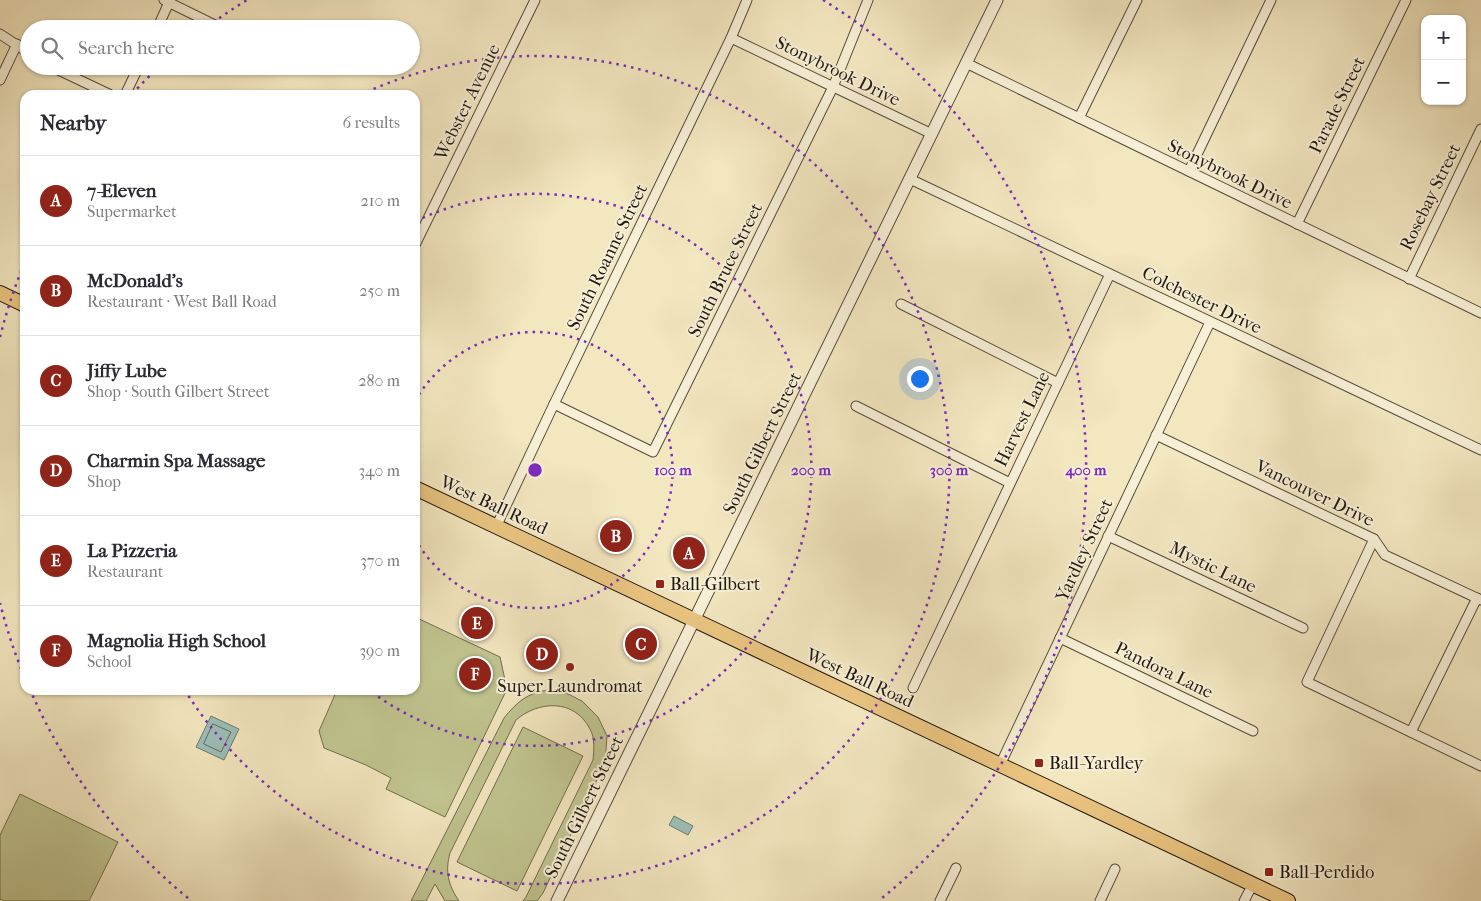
<!DOCTYPE html>
<meta charset="utf-8">
<style>
:root{--surface:#fff;--page:#f2f2f3;--text:#2b2b33;--muted:#7c7c81;--line:#e1e1e2;--accent:#8f2418}
body{margin:0;font-family:"IM FELL French Canon",serif;background:var(--page);color:var(--text)}
.controls{position:absolute;right:15px;top:15px;display:grid;overflow:hidden;border-radius:10px;box-shadow:0 1px 4px #0004}
.controls button{width:45px;height:45px;display:grid;place-items:center;padding:0;border:0;border-bottom:1px solid var(--line);background:var(--surface);color:var(--text);font:25px sans-serif}
.you{position:absolute;left:919px;top:378px;width:18px;height:18px;margin:-12px;border:4px solid #fff;border-radius:50%;background:#1a73e8;box-shadow:0 0 0 8px #1a73e833}
.badge{display:grid;place-items:center;width:32px;height:32px;border-radius:50%;background:var(--accent);color:#fff;font-size:16px;font-weight:700}
.pin{position:absolute;translate:-50% -50%;border:2px solid #fff;box-shadow:0 1px 5px #0006}
.list{margin:0;padding:0;list-style:none}
h2{display:flex;justify-content:space-between;align-items:center;height:65px;margin:0;padding:0 20px;font-size:21px}
h2 small{font-size:16px;font-weight:400;color:var(--muted)}
.list li{display:grid;grid-template-columns:32px 1fr auto;gap:15px;align-items:center;box-sizing:border-box;height:90px;padding:0 20px;border-top:1px solid var(--line)}
.list b{display:block;font-size:19px;white-space:nowrap}
.list p{margin:0;font-size:16px;white-space:nowrap;color:var(--muted)}
.list em{font-size:16px;font-style:normal;color:var(--muted)}
.icon{flex:none;width:28px;height:28px;fill:none;stroke:currentColor;stroke-width:2;stroke-linecap:round;stroke-linejoin:round}
.map{position:relative;flex:none;width:1481px;height:901px;overflow:hidden}
.search{position:absolute;background:var(--surface);box-shadow:0 1px 4px #0004;left:20px;top:20px;width:400px;height:55px;display:flex;align-items:center;gap:12px;box-sizing:border-box;padding:0 18px;border-radius:28px;color:var(--muted);font-size:19px}
.panel{position:absolute;background:var(--surface);box-shadow:0 1px 4px #0004;left:20px;top:90px;width:400px;height:605px;border-radius:15px}
.map>svg:first-child{display:block}
</style>
<div class="map">
<svg width="1481" height="901" viewBox="0 0 1481 901">
<rect width="100%" height="100%" fill="#f3e7c0"/>
<filter id="stains"><feTurbulence type="fractalNoise" baseFrequency=".004" numOctaves="4"/><feColorMatrix values="0 0 0 0 .2 0 0 0 0 .09 0 0 0 0 .02 0 0 0 .5 -.17"/></filter>
<radialGradient id="worn" r=".72"><stop offset=".6" stop-color="#630" stop-opacity="0"/><stop offset="1" stop-color="#630" stop-opacity=".3"/></radialGradient>
<g fill="#c0c48f" stroke="#706e50">
<polygon points="415,617 500,657 507,689 445,817 386,789 391,778 366,765 324,748 319,731 337,690 415,690"/>
<path d="M548,690l20,4 14,7 16,16 9,19 -2,27 -62,130 -6,8h-14l3,-4 67,-137c1,-10 2,-22 -3,-31 -16,-31 -52,-28 -74,-9l-66,133c-5,18 -2,32 9,48h-14l-10,-17 -9,17h-15l93,-183c13,-16 23,-25 44,-28z"/>
<polygon points="523,727 583,756 517,891 457,862"/>
<polygon points="20,794 118,842 89,901 4,901 0,899 0,835"/>
</g>
<g fill="#9dbfb8" stroke="#6b7d75">
<polygon points="211,716 239,729 224,760 196,747"/>
<polygon points="674,816 693,826 688,835 669,825"/>
</g>
<g fill="none" stroke-linecap="round" stroke-linejoin="round">
<polygon stroke="#5f6c64" stroke-width="1" points="213,724 231,732 221,752 204,744"/>
<g stroke="#564c3c" stroke-width="11">
<g id="minor">
<polyline points="164,0 223,29"/>
<polyline points="157,29 170,0"/>
<polyline points="0,34 29,53"/>
<polyline points="731,38 932,134"/>
<polyline points="966,63 1481,313"/>
<polyline points="50,66 111,95"/>
<polyline points="0,80 17,44"/>
<polyline points="125,95 139,66"/>
<polyline points="1079,118 1137,0"/>
<polyline points="1189,171 1271,0"/>
<polyline points="910,179 1481,450"/>
<polyline points="1297,224 1406,0"/>
<polyline points="415,245 535,0"/>
<polyline points="1409,279 1481,129"/>
<polyline points="901,304 1058,383"/>
<polyline points="554,404 653,452 833,87 868,0"/>
<polyline points="856,406 1010,483"/>
<polyline points="1156,435 1374,539 1385,555 1481,600"/>
<polyline points="496,527 554,404 731,38 747,0"/>
<polyline points="1108,536 1303,628"/>
<polyline points="1374,539 1307,682 1481,766"/>
<polyline points="1060,638 1253,731"/>
<polyline points="913,688 1110,274"/>
<polyline points="1411,732 1477,598"/>
<polyline points="1000,765 1210,322"/>
<polyline points="940,901 956,868"/>
<polyline points="1100,901 1115,869"/>
<polyline points="1244,901 1253,884"/>
</g>
</g>
<g stroke="#564c3c" stroke-width="13">
<polyline id="tertiary" points="557,901 997,0"/>
</g>
<g stroke="#211910" stroke-width="16">
<g id="primary">
<polyline points="0,293 25,305"/>
<polyline points="415,488 1288,901"/>
</g>
</g>
<use href="#minor" stroke="#f7efd6" stroke-width="9"/>
<use href="#tertiary" stroke="#f7efd6" stroke-width="11"/>
<use href="#primary" stroke="#eac480" stroke-width="14"/>
</g>
<g fill="none" stroke="#7b2cbf" stroke-width="2.5" stroke-dasharray="2.5 5">
<path d="M415 401A138 138 0 1 1 415 539"/>
<path d="M416 221A276 276 0 1 1 369 690"/>
<path d="M360 95A414 414 0 1 1 186 692"/>
<path d="M188 898A551 551 0 0 1 32 694M24 676A551 551 0 0 1 0 603M0 337A551 551 0 0 1 24 264M132 94A551 551 0 0 1 159 67M207 27A551 551 0 0 1 247 0M823 0A551 551 0 0 1 882 898"/>
</g>
<g fill="#8f2418" stroke="#f7efd6" stroke-width="2">
<rect x="655" y="579" width="10" height="10" rx="2.5"/>
<circle cx="570" cy="667" r="5"/>
<rect x="1034" y="758" width="10" height="10" rx="2.5"/>
<rect x="1264" y="867" width="10" height="10" rx="2.5"/>
</g>
<g text-anchor="middle" stroke-width="4" stroke-linejoin="round" paint-order="stroke">
<g font-size="18" fill="#211910" stroke="#f7efd6">
<text transform="translate(838 71) rotate(26)" y="6">Stonybrook Drive</text>
<text transform="translate(467 102) rotate(-64)" y="6">Webster Avenue</text>
<text transform="translate(1337 105) rotate(-64)" y="6">Parade Street</text>
<text transform="translate(1230 174) rotate(26)" y="6">Stonybrook Drive</text>
<text transform="translate(1430 197) rotate(-64)" y="6">Rosebay Street</text>
<text transform="translate(607 257) rotate(-64)" y="6">South Roanne Street</text>
<text transform="translate(725 270) rotate(-64)" y="6">South Bruce Street</text>
<text transform="translate(1202 300) rotate(26)" y="6">Colchester Drive</text>
<text transform="translate(1022 419) rotate(-64)" y="6">Harvest Lane</text>
<text transform="translate(762 443) rotate(-64)" y="6">South Gilbert Street</text>
<text transform="translate(1315 493) rotate(26)" y="6">Vancouver Drive</text>
<text transform="translate(494 505) rotate(25)" y="6">West Ball Road</text>
<text transform="translate(1084 550) rotate(-65)" y="6">Yardley Street</text>
<text transform="translate(1213 567) rotate(26)" y="6">Mystic Lane</text>
<text transform="translate(1164 670) rotate(26)" y="6">Pandora Lane</text>
<text transform="translate(860 678) rotate(25)" y="6">West Ball Road</text>
<text transform="translate(584 807) rotate(-64)" y="6">South Gilbert Street</text>
</g>
<g font-size="18" fill="#211910" stroke="#f7efd6" text-anchor="start">
<text x="670" y="590">Ball-Gilbert</text>
<text x="570" y="692" text-anchor="middle">Super Laundromat</text>
<text x="1049" y="769">Ball-Yardley</text>
<text x="1279" y="878">Ball-Perdido</text>
</g>
</g>
<circle cx="535" cy="470" r="8" fill="#7b2cbf" stroke="#f7efd6" stroke-width="2.5"/>
<g font-size="15" text-anchor="middle" font-weight="bold" fill="#7b2cbf" stroke="#f7efd6" stroke-width="4" stroke-linejoin="round" paint-order="stroke">
<text x="673" y="475">100 m</text>
<text x="811" y="475">200 m</text>
<text x="949" y="475">300 m</text>
<text x="1086" y="475">400 m</text>
</g>
<rect width="100%" height="100%" filter="url(#stains)"/>
<rect width="100%" height="100%" fill="url(#worn)"/>
</svg>
<div class="controls">
<button>+</button>
<button>−</button>
</div>
<div class="you"></div>
<div class="pin badge" style="left:689px;top:553px">A</div>
<div class="pin badge" style="left:616px;top:536px">B</div>
<div class="pin badge" style="left:641px;top:644px">C</div>
<div class="pin badge" style="left:542px;top:654px">D</div>
<div class="pin badge" style="left:477px;top:623px">E</div>
<div class="pin badge" style="left:475px;top:674px">F</div>
<div class="search"><svg class="icon" aria-label="search" viewBox="0 0 24 24"><circle cx="10" cy="10" r="6"/><path d="M15 15l6 6"/></svg>Search here</div>
<section class="panel">
<h2>Nearby<small>6 results</small></h2>
<ul class="list">
<li><span class="badge">A</span><div><b>7-Eleven</b><p>Supermarket</p></div><em>210 m</em></li>
<li><span class="badge">B</span><div><b>McDonald's</b><p>Restaurant · West Ball Road</p></div><em>250 m</em></li>
<li><span class="badge">C</span><div><b>Jiffy Lube</b><p>Shop · South Gilbert Street</p></div><em>280 m</em></li>
<li><span class="badge">D</span><div><b>Charmin Spa Massage</b><p>Shop</p></div><em>340 m</em></li>
<li><span class="badge">E</span><div><b>La Pizzeria</b><p>Restaurant</p></div><em>370 m</em></li>
<li><span class="badge">F</span><div><b>Magnolia High School</b><p>School</p></div><em>390 m</em></li>
</ul>
</section>
</div>
